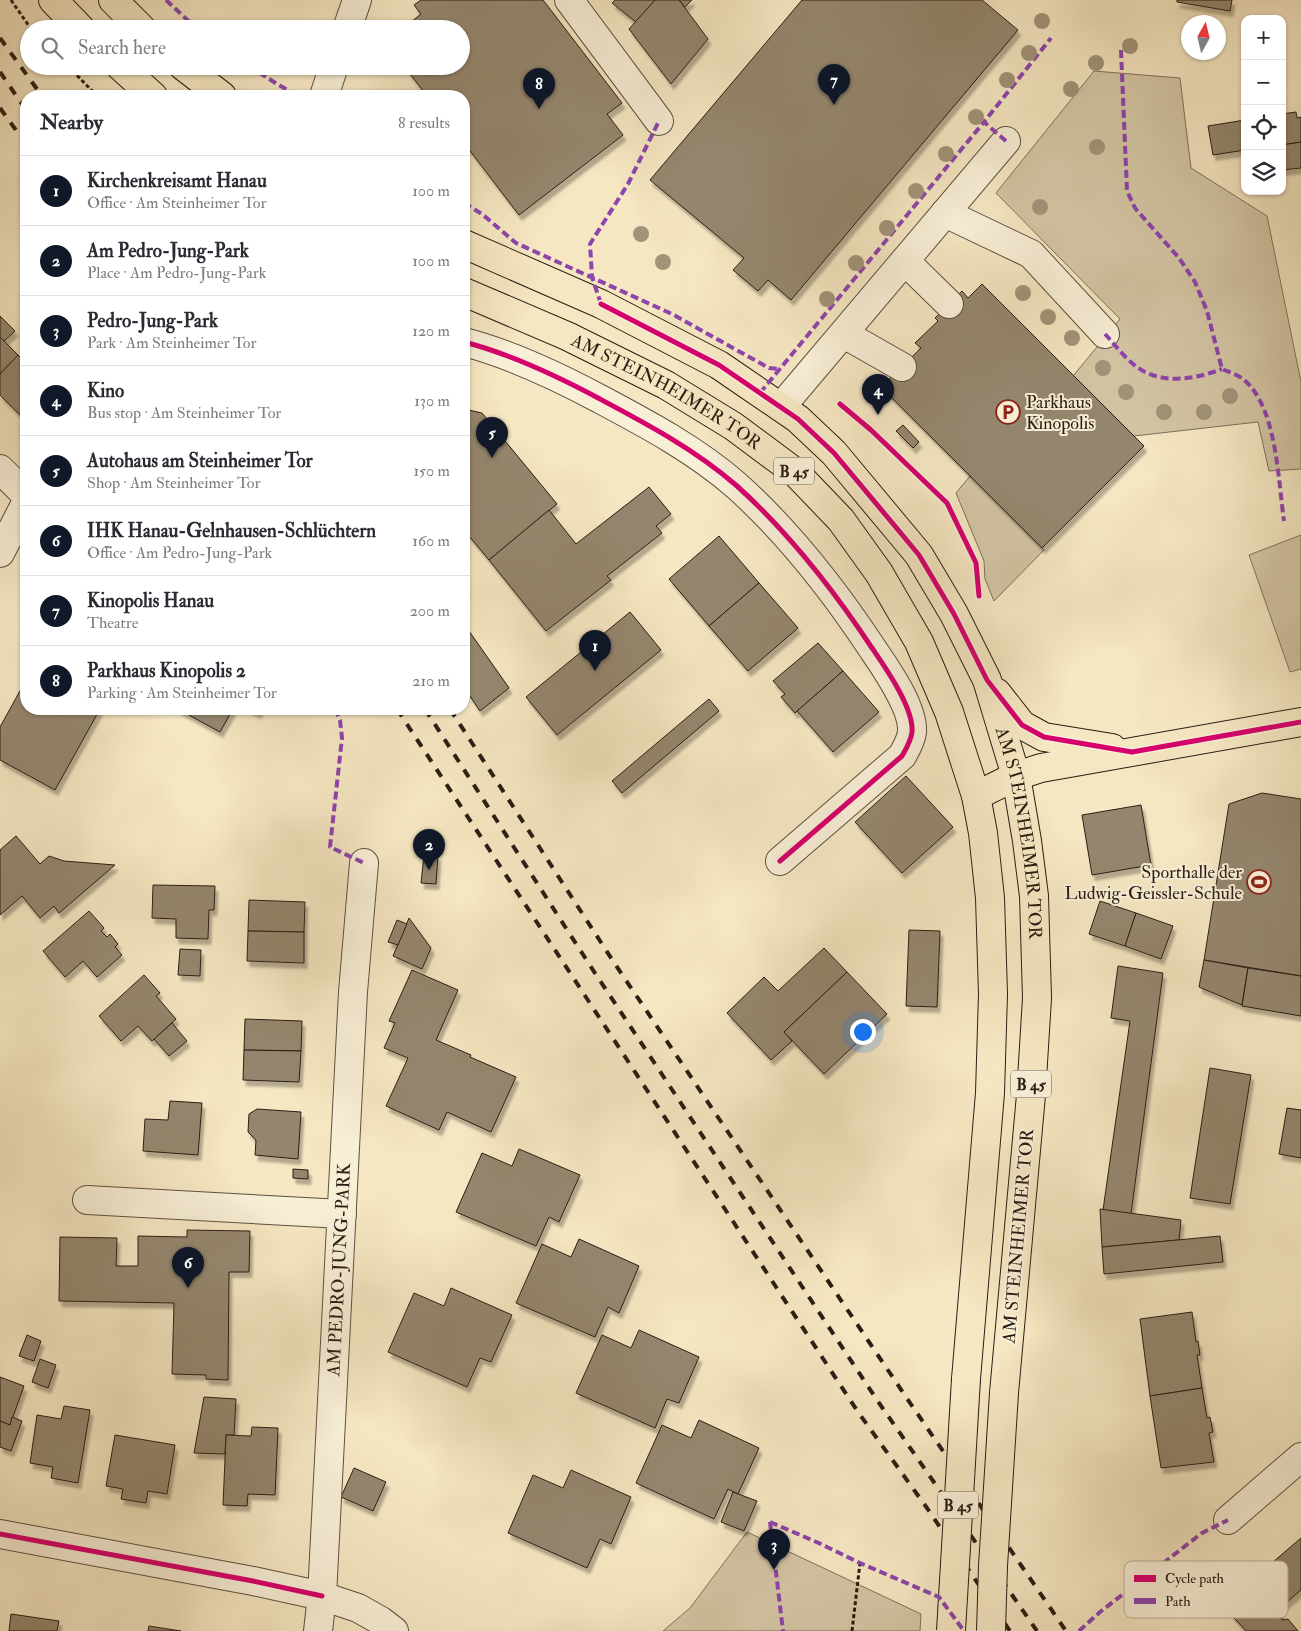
<!DOCTYPE html>
<meta charset="utf-8">
<style>
:root{--surface:#fff;--page:#f2f2f3;--text:#2b2b33;--muted:#7c7c81;--line:#e1e1e2;--accent:#111827}
body{margin:0;font-family:"IM FELL Double Pica",serif;background:var(--page);color:var(--text)}
.controls{position:absolute;right:15px;top:15px;display:grid;overflow:hidden;border-radius:10px;box-shadow:0 1px 4px #0004}
.controls button{width:45px;height:45px;display:grid;place-items:center;padding:0;border:0;border-bottom:1px solid var(--line);background:var(--surface);color:var(--text);font:25px sans-serif}
.compass{position:absolute;left:1181px;top:15px;width:45px;height:45px;border-radius:50%;background:var(--surface);box-shadow:0 1px 4px #0004;rotate:8deg}
.you{position:absolute;left:862px;top:1031px;width:18px;height:18px;margin:-12px;border:4px solid #fff;border-radius:50%;background:#1a73e8;box-shadow:0 0 0 8px #1a73e833}
.badge{display:grid;place-items:center;width:32px;height:32px;border-radius:50%;background:var(--accent);color:#fff;font-size:16px;font-weight:700}
.pin{position:absolute;translate:-50% -41px;filter:drop-shadow(0 1px 2px #0008)}
.pin::after{content:'';position:absolute;top:26px;width:18px;height:15px;background:inherit;clip-path:polygon(0 0,100% 0,50% 100%)}
.list{margin:0;padding:0;list-style:none}
h2{display:flex;justify-content:space-between;align-items:center;height:65px;margin:0;padding:0 20px;font-size:21px}
h2 small{font-size:16px;font-weight:400;color:var(--muted)}
.list li{display:grid;grid-template-columns:32px 1fr auto;gap:15px;align-items:center;box-sizing:border-box;height:70px;padding:0 20px;border-top:1px solid var(--line)}
.list b{display:block;font-size:19px;white-space:nowrap}
.list p{margin:0;font-size:16px;white-space:nowrap;color:var(--muted)}
.list em{font-size:16px;font-style:normal;color:var(--muted)}
.icon{flex:none;width:28px;height:28px;fill:none;stroke:currentColor;stroke-width:2;stroke-linecap:round;stroke-linejoin:round}
.map{position:relative;flex:none;width:1301px;height:1631px;overflow:hidden}
.search{position:absolute;background:var(--surface);box-shadow:0 1px 4px #0004;left:20px;top:20px;width:450px;height:55px;display:flex;align-items:center;gap:12px;box-sizing:border-box;padding:0 18px;border-radius:28px;color:var(--muted);font-size:19px}
.panel{position:absolute;background:var(--surface);box-shadow:0 1px 4px #0004;left:20px;top:90px;width:450px;height:625px;border-radius:20px}
.map>svg:first-child{display:block}
</style>
<div class="map">
<svg width="1301" height="1631" viewBox="0 0 1301 1631">
<defs>
<filter id="shadow"><feDropShadow dx="3" dy="5.5" stdDeviation="1" flood-color="#0004"/></filter>
</defs>
<rect width="100%" height="100%" fill="#f5e7c2"/>
<filter id="stains"><feTurbulence type="fractalNoise" baseFrequency=".004" numOctaves="4"/><feColorMatrix values="0 0 0 0 .2 0 0 0 0 .09 0 0 0 0 .02 0 0 0 .5 -.17"/></filter>
<radialGradient id="worn" r=".72"><stop offset=".6" stop-color="#630" stop-opacity="0"/><stop offset="1" stop-color="#630" stop-opacity=".3"/></radialGradient>
<g fill="#d3c5a4" stroke="#7f715c">
<polygon points="1094,71 1180,78 1191,168 1267,216 1301,382 1301,469 1269,471 1258,422 1134,436 1073,376 1120,319 996,193"/>
<polygon points="970,476 1044,550 994,601 985,579 984,561 956,493"/>
<polygon points="1301,535 1301,669 1290,672 1249,555"/>
<polygon points="747,1532 921,1614 920,1631 663,1631 690,1608"/>
</g>
<g fill="#94866e" stroke="#2b1d13" filter="url(#shadow)">
<polygon points="421,0 543,0 622,103 607,114 623,135 519,215 464,143 464,96 427,96 404,66 461,66 461,29 402,29 421,14 414,5"/>
<polygon points="615,0 655,0 636,22 612,3"/>
<polygon points="655,0 679,0 708,39 671,84 629,29"/>
<polygon points="679,0 692,0 685,7"/>
<polygon points="802,0 982,0 1018,30 791,300 768,280 758,291 733,270 744,258 650,180"/>
<polygon points="1177,0 1232,0 1230,11 1177,2"/>
<polygon points="1296,112 1297,118 1301,117 1301,142 1282,145 1282,114"/>
<polygon points="1245,120 1245,150 1213,155 1208,126"/>
<polygon points="1301,142 1301,168 1282,170 1282,145"/>
<polygon points="982,284 1144,446 1042,548 881,387 921,348 915,343 938,321 935,318 962,291 968,298"/>
<polygon points="0,316 15,331 4,341 0,337"/>
<polygon points="0,337 18,355 0,374"/>
<polygon points="18,355 26,363 26,421 0,395 0,374"/>
<polygon points="464,409 482,413 557,504 489,560 464,530"/>
<polygon points="903,425 919,442 913,448 896,431"/>
<polygon points="649,487 671,514 656,526 662,533 607,576 611,580 546,631 489,560 549,510 576,544"/>
<polygon points="719,536 759,583 709,626 669,579"/>
<polygon points="759,583 798,628 748,671 709,626"/>
<polygon points="630,612 661,650 557,735 526,697"/>
<polygon points="464,624 509,688 480,711 464,687"/>
<polygon points="818,643 843,671 795,713 781,697 785,694 773,681"/>
<polygon points="843,671 879,712 833,752 797,711"/>
<polygon points="26,680 26,709 100,709 55,790 0,760 0,727"/>
<polygon points="709,699 719,711 622,793 612,781"/>
<polygon points="178,709 233,709 220,732"/>
<polygon points="249,709 260,709 258,713"/>
<polygon points="906,776 953,827 902,873 855,822"/>
<polygon points="1262,793 1301,799 1301,976 1204,960 1229,804"/>
<polygon points="1141,805 1151,865 1092,875 1082,815"/>
<polygon points="16,836 40,864 49,856 64,861 115,865 59,913 54,906 40,918 22,896 0,915 0,850"/>
<polygon points="424,855 438,856 436,884 421,883"/>
<polygon points="153,885 215,886 214,910 209,910 208,939 176,938 176,919 152,918"/>
<polygon points="249,900 305,902 304,932 248,931"/>
<polygon points="1100,901 1136,913 1125,946 1089,934"/>
<polygon points="89,911 104,928 101,931 107,937 110,934 118,944 115,947 122,955 97,977 83,961 65,977 43,951"/>
<polygon points="1136,913 1173,926 1161,959 1125,946"/>
<polygon points="409,918 431,948 422,969 393,956"/>
<polygon points="397,920 407,924 398,945 388,942"/>
<polygon points="909,930 940,931 937,1007 906,1006"/>
<polygon points="248,931 304,932 304,963 247,961"/>
<polygon points="824,948 847,972 784,1032 792,1041 771,1060 727,1013 764,977 778,991"/>
<polygon points="180,949 201,950 200,976 178,975"/>
<polygon points="1204,960 1248,968 1242,1005 1199,987"/>
<polygon points="1118,966 1163,973 1131,1214 1103,1210 1130,1021 1111,1018"/>
<polygon points="1248,968 1301,976 1301,1016 1242,1006"/>
<polygon points="412,970 458,990 436,1040 471,1055 470,1057 516,1077 491,1132 447,1112 439,1130 386,1106 408,1058 384,1048 395,1023 389,1021"/>
<polygon points="847,972 887,1014 824,1074 784,1032"/>
<polygon points="144,975 160,993 156,996 176,1019 152,1041 138,1026 121,1041 99,1016"/>
<polygon points="245,1019 302,1021 301,1051 244,1050"/>
<polygon points="172,1023 187,1041 169,1056 154,1039"/>
<polygon points="244,1050 301,1051 299,1082 243,1080"/>
<polygon points="1210,1068 1251,1075 1230,1204 1190,1198"/>
<polygon points="170,1101 202,1103 198,1155 143,1151 145,1119 168,1120"/>
<polygon points="1287,1108 1301,1110 1301,1158 1279,1154"/>
<polygon points="257,1109 301,1112 298,1159 255,1155 256,1140 248,1132 249,1114"/>
<polygon points="519,1149 580,1175 559,1222 549,1217 536,1246 456,1212 482,1153 512,1166"/>
<polygon points="293,1169 308,1170 308,1179 293,1178"/>
<polygon points="1100,1209 1181,1220 1179,1240 1102,1247"/>
<polygon points="187,1230 250,1231 249,1272 229,1272 228,1380 206,1379 206,1375 172,1374 174,1303 59,1301 60,1237 117,1238 116,1266 138,1266 138,1236 187,1237"/>
<polygon points="1220,1236 1223,1262 1104,1274 1102,1247"/>
<polygon points="579,1239 639,1266 619,1313 608,1307 595,1337 516,1303 542,1244 571,1257"/>
<polygon points="451,1288 512,1315 491,1362 480,1358 467,1387 388,1352 414,1293 444,1306"/>
<polygon points="1192,1312 1196,1342 1198,1341 1200,1355 1197,1355 1202,1388 1150,1396 1140,1319"/>
<polygon points="639,1330 699,1357 679,1403 667,1399 655,1428 576,1393 602,1335 631,1348"/>
<polygon points="27,1335 41,1341 34,1361 19,1356"/>
<polygon points="40,1359 56,1365 48,1388 32,1382"/>
<polygon points="0,1377 24,1386 10,1425 0,1421"/>
<polygon points="1202,1388 1207,1418 1210,1417 1213,1432 1209,1433 1214,1462 1161,1468 1150,1396"/>
<polygon points="204,1397 236,1399 234,1435 226,1435 225,1454 194,1453"/>
<polygon points="64,1406 90,1410 78,1483 51,1478 53,1467 30,1463 37,1415 61,1419"/>
<polygon points="12,1417 22,1421 11,1451 0,1447 0,1421 10,1425"/>
<polygon points="699,1420 759,1448 738,1494 728,1489 714,1519 636,1483 662,1425 691,1438"/>
<polygon points="252,1427 278,1428 275,1495 248,1494 247,1506 223,1505 226,1435 251,1436"/>
<polygon points="115,1435 175,1445 167,1494 148,1491 146,1503 121,1499 123,1489 106,1486"/>
<polygon points="354,1468 386,1482 373,1511 341,1497"/>
<polygon points="571,1470 631,1497 611,1544 600,1539 587,1568 508,1533 533,1475 563,1488"/>
<polygon points="733,1492 757,1501 744,1531 721,1522"/>
<polygon points="1301,1538 1301,1590 1280,1608 1282,1620 1288,1619 1298,1631 1246,1631 1226,1609 1255,1584 1252,1580"/>
<polygon points="11,1614 59,1621 57,1631 9,1631"/>
<polygon points="149,1626 181,1631 148,1631"/>
</g>
<g fill="none" stroke-linecap="round" stroke-linejoin="round">
<g stroke="#5e503f" stroke-width="30">
<g id="minor">
<polyline points="569,0 659,121"/>
<polyline points="347,29 357,0"/>
<polyline points="324,96 334,66"/>
<polyline points="945,213 1031,254 1105,334"/>
<polyline points="905,261 949,304"/>
<polyline points="844,334 902,367"/>
<path d="M464,342c47,12 93,34 136,57 47,25 96,51 137,87 52,47 96,103 135,162 13,19 42,60 40,84 -1,9 -6,17 -10,24l-122,105"/>
<polyline points="781,407 1006,141"/>
<polyline points="0,469 26,495"/>
<polyline points="0,553 26,503"/>
<polyline points="87,1200 342,1214"/>
<polyline points="1228,1520 1301,1457"/>
<polyline points="0,1534 253,1581 322,1596 358,1608 381,1621 394,1631"/>
<path id="s1" d="M318,1631l4,-35 31,-604 11,-129"/>
</g>
</g>
<g stroke="#2b1d13" stroke-width="30">
<g id="major">
<polyline points="53,0 81,29"/>
<polyline points="113,0 142,29"/>
<polyline points="120,66 153,96"/>
<polyline points="183,66 222,96"/>
<path id="s2" d="M464,244l137,60 118,61 79,54 36,34 85,102 35,59 33,66 29,96 11,65 7,55 3,102 -6,97 -27,298"/>
<path id="s3" d="M464,292l103,44 99,49 67,41 62,46 46,48 38,53 40,69 30,70 27,84 7,37 7,65 3,96 -3,99 -24,286"/>
<polyline points="997,693 1022,725 1044,737 1112,748"/>
<polyline points="976,796 1016,776 1041,768 1301,722"/>
</g>
</g>
<g stroke="#2b1d13" stroke-width="3" stroke-dasharray="4 2.5" stroke-linecap="butt">
<polyline points="11,0 31,29"/>
<polyline points="68,66 97,96"/>
<polyline points="840,404 871,430 947,503 976,563 979,597"/>
<polyline points="852,1631 860,1563"/>
</g>
<use href="#minor" stroke="#f8efd7" stroke-width="28"/>
<use href="#major" stroke="#f5e7c2" stroke-width="28"/>
<g stroke="#2b1d13" stroke-width="4" stroke-dasharray="9 9" stroke-linecap="butt">
<polyline points="0,38 42,96"/>
<polyline points="0,72 26,110"/>
<polyline points="0,108 26,144"/>
<polyline points="397,709 858,1412 927,1508 1010,1631"/>
<polyline points="425,709 591,967 877,1400 1037,1631"/>
<polyline points="450,709 613,961 906,1397 1066,1631"/>
</g>
<g stroke="#2b1d13" stroke-width="30" stroke-linecap="butt">
<g id="major-bridge">
<polyline points="951,1631 966,1379"/>
<polyline points="991,1631 993,1566 1004,1393"/>
</g>
</g>
<use href="#major-bridge" stroke="#f5e7c2" stroke-width="28"/>
<g stroke="#8e44ad" stroke-width="4" stroke-dasharray="8 4" stroke-linecap="butt">
<polyline points="166,0 197,29"/>
<path d="M1121,50l6,141 8,17 44,50 16,24 12,29 15,58c7,3 16,6 21,10 34,27 35,101 41,142"/>
<polyline points="249,66 277,84 298,96"/>
<polyline points="1006,141 984,122 1051,38"/>
<polyline points="464,203 482,214 516,243 672,314 769,368 780,369"/>
<polyline points="601,304 592,277 590,244 628,184 659,121"/>
<path d="M1105,334c12,13 24,30 40,38 25,12 53,6 77,-3"/>
<polyline points="760,393 984,122"/>
<polyline points="335,709 340,720 342,738 330,847 364,863"/>
<polyline points="770,1522 821,1544 860,1563 939,1597 964,1631"/>
<polyline points="770,1522 783,1631"/>
<polyline points="1079,1631 1100,1612 1202,1533 1228,1520"/>
</g>
<g stroke="#f8efd7" stroke-width="8">
<g id="cycleway">
<polyline points="601,304 719,365 798,419 834,453 919,555 954,614 987,680 1022,725 1044,737 1132,752 1301,722"/>
<path d="M464,342c47,12 93,34 136,57 47,25 96,51 137,87 52,47 96,103 135,162 13,19 42,60 40,84 -1,9 -6,17 -10,24l-122,105"/>
<polyline points="840,404 871,430 947,503 976,563 979,596"/>
<polyline points="0,1534 253,1581 322,1596"/>
</g>
</g>
<use href="#cycleway" stroke="#d6006c" stroke-width="5"/>
</g>
<g fill="#a19379">
<circle cx="1042" cy="21" r="8"/>
<circle cx="1130" cy="46" r="8"/>
<circle cx="1029" cy="53" r="8"/>
<circle cx="1096" cy="63" r="8"/>
<circle cx="1007" cy="80" r="8"/>
<circle cx="1071" cy="89" r="8"/>
<circle cx="976" cy="117" r="8"/>
<circle cx="1097" cy="147" r="8"/>
<circle cx="946" cy="154" r="8"/>
<circle cx="916" cy="191" r="8"/>
<circle cx="1040" cy="207" r="8"/>
<circle cx="887" cy="228" r="8"/>
<circle cx="641" cy="234" r="8"/>
<circle cx="663" cy="262" r="8"/>
<circle cx="856" cy="263" r="8"/>
<circle cx="1023" cy="293" r="8"/>
<circle cx="827" cy="299" r="8"/>
<circle cx="1048" cy="317" r="8"/>
<circle cx="1072" cy="338" r="8"/>
<circle cx="1103" cy="368" r="8"/>
<circle cx="1126" cy="392" r="8"/>
<circle cx="1230" cy="396" r="8"/>
<circle cx="1164" cy="412" r="8"/>
<circle cx="1204" cy="412" r="8"/>
</g>
<defs>
<g id="parking-ring" transform="scale(1.25)"><circle r="9.5" fill="#f8efd7" stroke="#8f2418" stroke-width="1.5"/><path d="M-3.5-5.5H1a3.5 3.5 0 0 1 0 7H-1V5.5H-3.5ZM-1-3.4V-.6H.8a1.4 1.4 0 0 0 0-2.8Z" fill="#8f2418"/></g>
<g id="stadium-ring" transform="scale(1.25)"><circle r="9.5" fill="#f8efd7" stroke="#8f2418" stroke-width="1.5"/><path d="M0-5a6.5 5 0 1 0 0 10a6.5 5 0 1 0 0-10ZM-3.5-1.8h7v3.6h-7Z" fill="#8f2418"/></g>
</defs>
<g fill-rule="evenodd">
<use href="#parking-ring" x="1008" y="412"/>
<use href="#stadium-ring" x="1259" y="882"/>
</g>
<g text-anchor="middle" stroke-width="4" stroke-linejoin="round" paint-order="stroke">
<g fill="#f8efd7" stroke="#685c4e" stroke-width="1">
<rect x="774" y="457.5" width="40" height="27" rx="4"/>
<rect x="1011" y="1070.5" width="40" height="27" rx="4"/>
<rect x="938" y="1491.5" width="40" height="27" rx="4"/>
</g>
<g font-size="16" font-weight="bold" fill="#2b1d13">
<text x="794" y="477">B 45</text>
<text x="1031" y="1090">B 45</text>
<text x="958" y="1511">B 45</text>
</g>
<g font-size="18" fill="#2b1d13" stroke="#f8efd7">
<text dy="6" stroke="none"><textPath href="#s3" startOffset="226">AM STEINHEIMER TOR</textPath></text>
<text dy="6" stroke="none"><textPath href="#s2" startOffset="860">AM STEINHEIMER TOR</textPath></text>
<text transform="translate(1018 1236) rotate(-85)" y="6">AM STEINHEIMER TOR</text>
<text dy="6" stroke="none"><textPath href="#s1" startOffset="362">AM PEDRO-JUNG-PARK</textPath></text>
</g>
<g font-size="18" fill="#2b1d13" stroke="#f8efd7" text-anchor="start">
<text x="1026" y="408">Parkhaus<tspan x="1026" dy="21">Kinopolis</tspan></text>
<text x="1242" y="878" text-anchor="end">Sporthalle der<tspan x="1242" dy="21">Ludwig-Geissler-Schule</tspan></text>
</g>
</g>
<rect x="1124" y="1561" width="164" height="57" rx="8" fill="#f8efd7" stroke="#bab09c" stroke-width="1"/>
<rect x="1134" y="1575" width="22" height="7" fill="#d6006c"/>
<rect x="1134" y="1598" width="22" height="6" fill="#8e44ad"/>
<g font-size="14" fill="#2b1d13">
<text x="1165" y="1583">Cycle path</text>
<text x="1165" y="1606">Path</text>
</g>
<rect width="100%" height="100%" filter="url(#stains)"/>
<rect width="100%" height="100%" fill="url(#worn)"/>
</svg>
<div class="controls">
<button>+</button>
<button>−</button>
<button><svg class="icon" aria-label="locate" viewBox="0 0 24 24"><circle cx="12" cy="12" r="6"/><path d="M12 2v4M12 18v4M2 12h4M18 12h4"/></svg></button>
<button><svg class="icon" aria-label="layers" viewBox="0 0 24 24"><path d="M12 4l9 5-9 5-9-5zM3 14l9 5 9-5"/></svg></button>
</div>
<svg class="compass" viewBox="-18 -18 36 36"><path d="M0-13l5 13h-10z" fill="#e53935"/><path d="M0 13l5-13h-10z" fill="#7c7c81"/></svg>
<div class="you"></div>
<div class="pin badge" style="left:595px;top:671px">1</div>
<div class="pin badge" style="left:429px;top:870px">2</div>
<div class="pin badge" style="left:774px;top:1570px">3</div>
<div class="pin badge" style="left:878px;top:415px">4</div>
<div class="pin badge" style="left:492px;top:458px">5</div>
<div class="pin badge" style="left:188px;top:1288px">6</div>
<div class="pin badge" style="left:834px;top:105px">7</div>
<div class="pin badge" style="left:539px;top:109px">8</div>
<div class="search"><svg class="icon" aria-label="search" viewBox="0 0 24 24"><circle cx="10" cy="10" r="6"/><path d="M15 15l6 6"/></svg>Search here</div>
<section class="panel">
<h2>Nearby<small>8 results</small></h2>
<ul class="list">
<li><span class="badge">1</span><div><b>Kirchenkreisamt Hanau</b><p>Office · Am Steinheimer Tor</p></div><em>100 m</em></li>
<li><span class="badge">2</span><div><b>Am Pedro-Jung-Park</b><p>Place · Am Pedro-Jung-Park</p></div><em>100 m</em></li>
<li><span class="badge">3</span><div><b>Pedro-Jung-Park</b><p>Park · Am Steinheimer Tor</p></div><em>120 m</em></li>
<li><span class="badge">4</span><div><b>Kino</b><p>Bus stop · Am Steinheimer Tor</p></div><em>130 m</em></li>
<li><span class="badge">5</span><div><b>Autohaus am Steinheimer Tor</b><p>Shop · Am Steinheimer Tor</p></div><em>150 m</em></li>
<li><span class="badge">6</span><div><b>IHK Hanau-Gelnhausen-Schlüchtern</b><p>Office · Am Pedro-Jung-Park</p></div><em>160 m</em></li>
<li><span class="badge">7</span><div><b>Kinopolis Hanau</b><p>Theatre</p></div><em>200 m</em></li>
<li><span class="badge">8</span><div><b>Parkhaus Kinopolis 2</b><p>Parking · Am Steinheimer Tor</p></div><em>210 m</em></li>
</ul>
</section>
</div>
